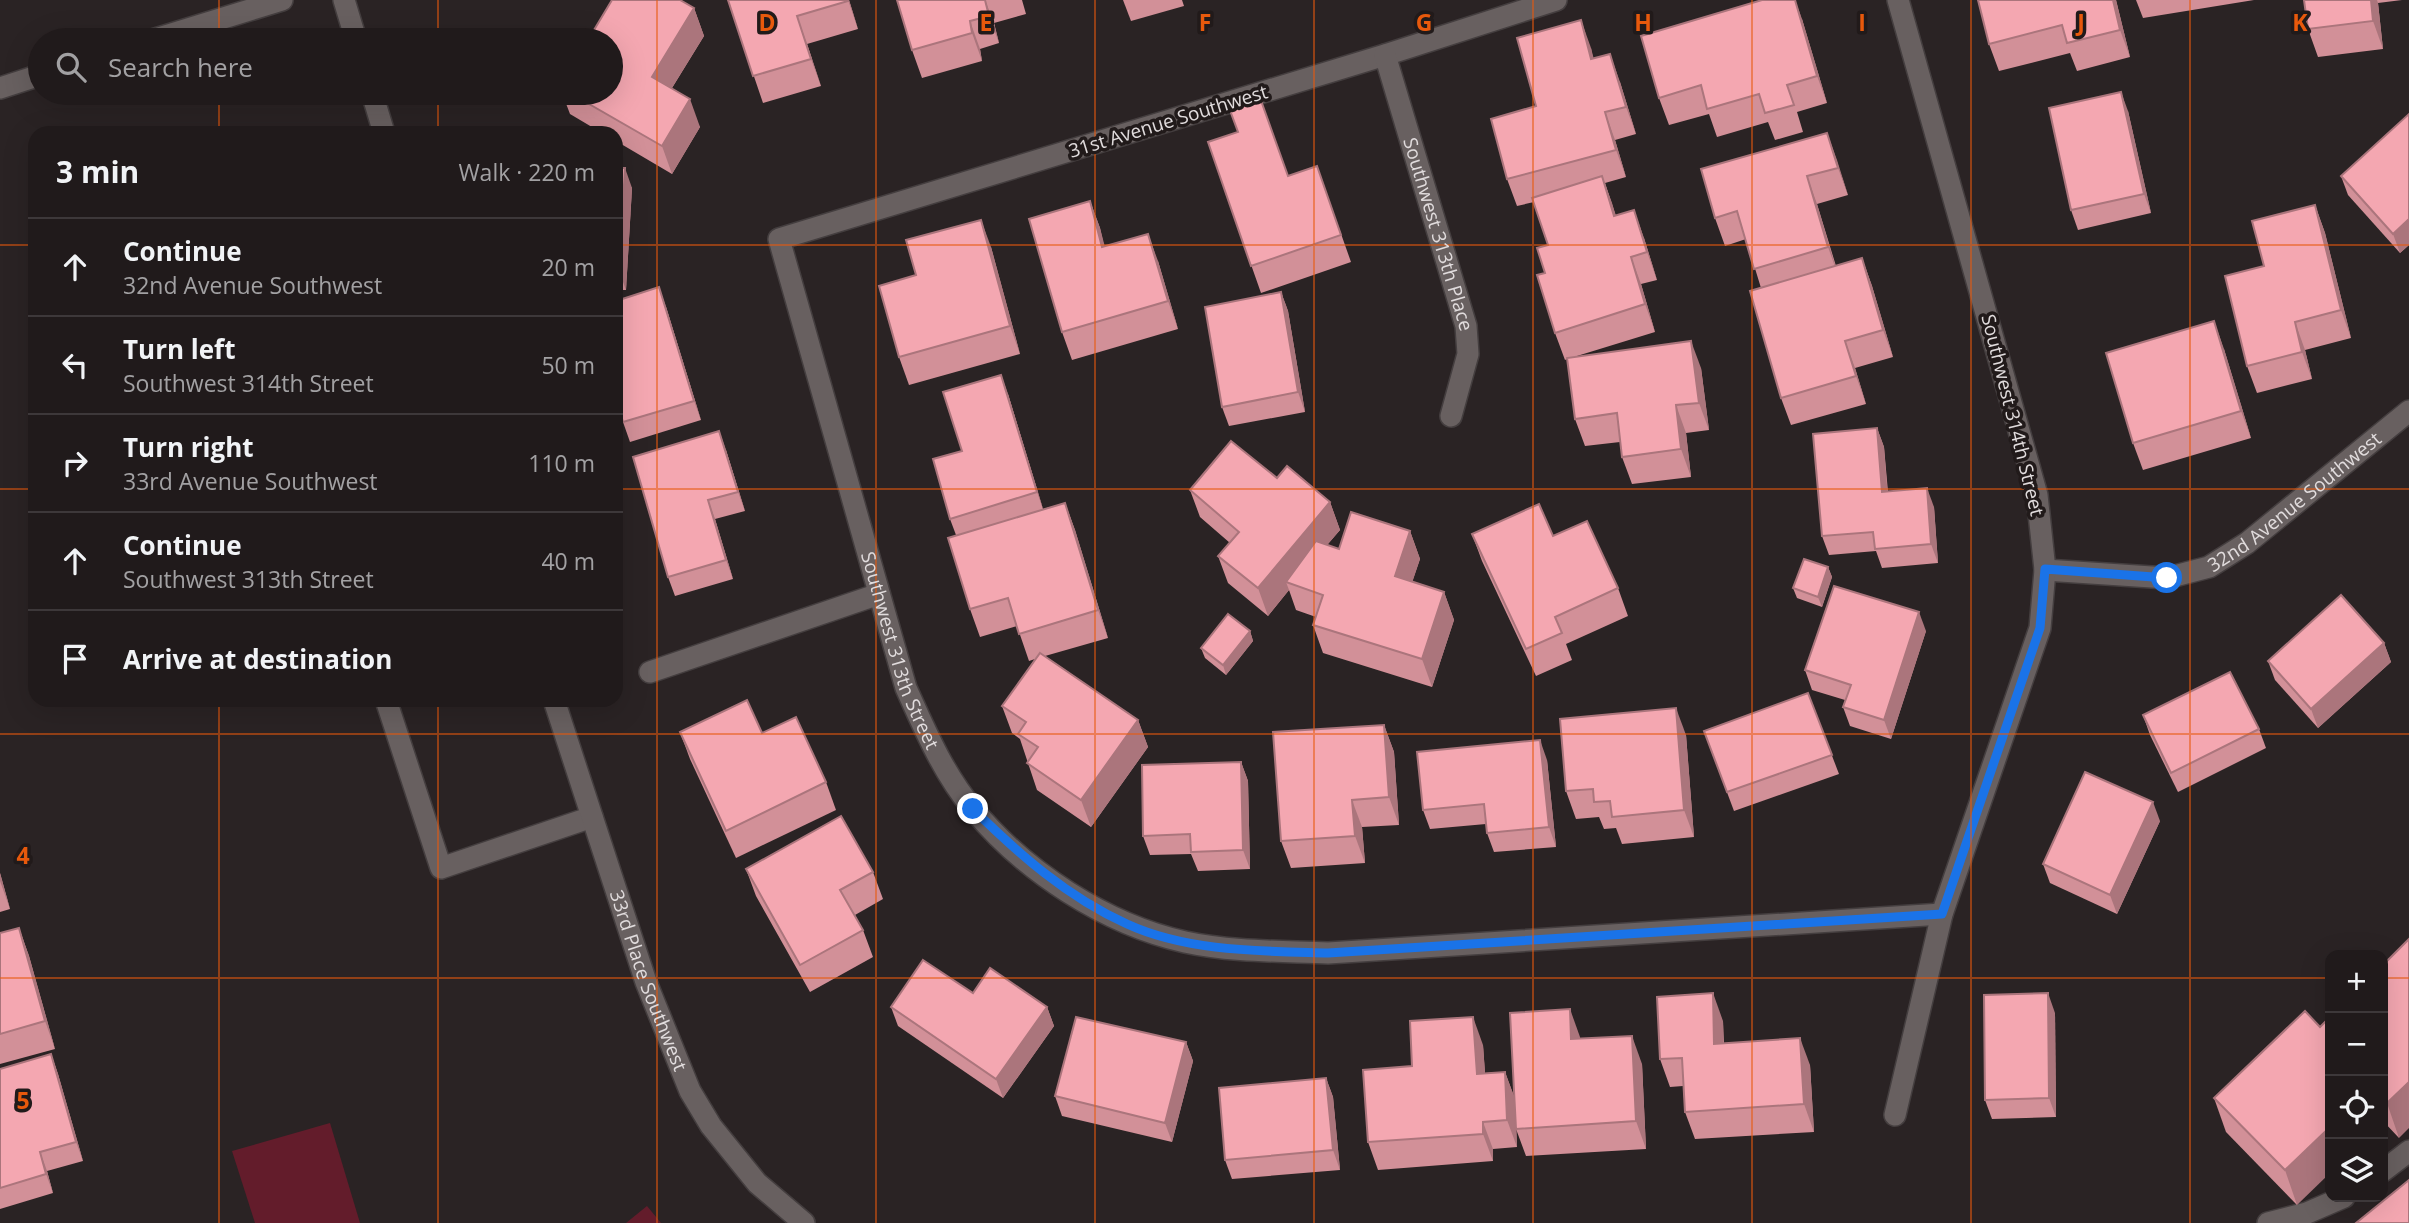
<!DOCTYPE html>
<meta charset="utf-8">
<style>
:root{--surface:#201a1b;--page:#282324;--text:#f1f3f6;--muted:#a2a1a3;--line:#3d383a}
body{margin:0;font-family:"Open Sans",sans-serif;background:var(--page);color:var(--text)}
.controls{position:absolute;right:21px;bottom:21px;display:grid;overflow:hidden;border-radius:14px;box-shadow:0 7px 28px #0002}
.controls button{width:63px;height:63px;display:grid;place-items:center;padding:0;border:0;border-bottom:2px solid var(--line);background:var(--surface);color:var(--text);font:35px sans-serif}
.stop{position:absolute;width:21px;height:21px;margin:-16px;border:5px solid #1a73e8;border-radius:50%;background:#fff}
.stop.end{background:#1a73e8;border-color:#fff;box-shadow:0 2px 7px #0008}
.list{margin:0;padding:0;list-style:none}
h2{display:flex;justify-content:space-between;align-items:center;height:91px;margin:0;padding:0 28px;font-size:30px}
h2 small{font-size:23px;font-weight:400;color:var(--muted)}
.list li{display:grid;grid-template-columns:46px 1fr auto;gap:21px;align-items:center;box-sizing:border-box;height:98px;padding:0 28px;border-top:2px solid var(--line)}
.list b{display:block;font-size:26px;white-space:nowrap}
.list p{margin:0;font-size:23px;white-space:nowrap;color:var(--muted)}
.list em{font-size:23px;font-style:normal;color:var(--muted)}
.icon{flex:none;width:38px;height:38px;fill:none;stroke:currentColor;stroke-width:2;stroke-linecap:round;stroke-linejoin:round}
.map{position:relative;flex:none;width:2409px;height:1223px;overflow:hidden}
.search{position:absolute;background:var(--surface);box-shadow:0 7px 28px #0002;left:28px;top:28px;width:595px;height:77px;display:flex;align-items:center;gap:18px;box-sizing:border-box;padding:0 24px;border-radius:38px;color:var(--muted);font-size:26px}
.panel{position:absolute;background:var(--surface);box-shadow:0 7px 28px #0002;left:28px;top:126px;width:595px;height:581px;border-radius:21px}
.map>svg:first-child{display:block}
</style>
<div class="map">
<svg width="2409" height="1223" viewBox="0 0 2409 1223">
<rect width="100%" height="100%" fill="#2a2324"/>
<g fill="#631c2b">
<polygon points="330,1123 360,1223 255,1223 232,1151"/>
<polygon points="647,1206 661,1223 626,1223"/>
</g>
<g fill="none" stroke-linecap="round" stroke-linejoin="round">
<g stroke="#443e3f" stroke-width="24">
<polyline id="lane" points="386,700 441,868 592,817"/>
</g>
<g stroke="#443e3f" stroke-width="24">
<g id="street">
<polyline points="344,0 356,40"/>
<path id="s1" d="M1556,0l-171,55 -606,184 127,449c19,42 37,85 67,121 52,63 132,115 212,133 46,10 96,9 143,11l614,-39"/>
<polyline points="152,40 282,0"/>
<path id="s2" d="M1385,55l81,271 2,28 -17,62"/>
<polyline points="0,88 40,75"/>
<polyline points="372,93 384,133"/>
<path id="s3" d="M2045,570l122,8 42,-11 38,-24 162,-132"/>
<polyline points="650,672 879,594"/>
<path id="s4" d="M554,700l92,282 44,109 21,35 46,57 47,40"/>
<polyline points="1895,1115 1942,914 2040,628 2045,570 2037,495 1898,0"/>
<polyline points="2383,1171 2409,1151"/>
<polyline points="2268,1223 2307,1213 2344,1197"/>
</g>
</g>
<use href="#lane" stroke="#686060" stroke-width="21"/>
<use href="#street" stroke="#686060" stroke-width="21"/>
</g>
<g fill="#d29098">
<polygon points="728,0 849,0 858,29 807,44 821,86 763,103"/>
<polygon points="897,0 1022,0 1026,14 994,23 999,43 980,49 982,61 922,78 912,50"/>
<polygon points="1123,0 1182,0 1184,6 1131,21"/>
<polygon points="2116,0 2130,57 2077,71 2070,53 1999,71 1989,44"/>
<polygon points="2136,0 2254,0 2143,18"/>
<polygon points="2304,0 2402,0 2378,3 2383,49 2318,57 2308,29"/>
<polygon points="694,8 704,36 672,88 700,127 672,174 616,141 616,133 602,133 570,114 562,93 611,93"/>
<polygon points="1802,19 1827,103 1797,112 1803,132 1775,140 1768,122 1717,137 1709,114 1669,125 1659,98"/>
<polygon points="1591,48 1593,59 1620,82 1636,134 1615,140 1626,177 1605,183 1616,216 1644,238 1657,280 1641,284 1655,332 1577,356 1701,368 1709,430 1686,433 1691,477 1632,484 1622,457 1620,442 1585,446 1575,419 1567,359 1565,360 1555,333 1545,273 1548,245 1534,202 1517,206 1507,179 1536,106"/>
<polygon points="2128,111 2151,213 2078,230 2071,210"/>
<polygon points="2409,114 2409,245 2400,253 2348,195 2341,176"/>
<polygon points="1827,133 1848,195 1817,204 1836,266 1862,258 1872,286 1893,357 1855,368 1866,404 1791,425 1781,398 1761,288 1746,239 1725,246 1715,218"/>
<polygon points="1208,142 1288,176 1317,166 1351,262 1261,293"/>
<polygon points="616,168 632,188 626,290 616,290"/>
<polygon points="1090,201 1100,228 1104,246 1158,261 1178,329 1072,360 1062,332"/>
<polygon points="2315,205 2325,233 2351,338 2305,350 2312,379 2257,393 2247,366 2264,266"/>
<polygon points="991,247 1020,354 909,385 899,357 916,275"/>
<polygon points="1281,292 1288,311 1305,412 1229,426 1222,407"/>
<polygon points="666,307 701,420 630,442 623,422"/>
<polygon points="2224,349 2251,438 2143,470 2133,443"/>
<polygon points="1008,394 1043,509 1065,503 1075,530 1108,638 1045,656 1138,720 1148,747 1091,827 1037,790 1020,739 1012,733 1002,706 1035,659 1029,661 1017,626 980,637 970,609 956,535 950,519 962,451"/>
<polygon points="1877,428 1884,447 1888,492 1934,507 1938,563 1882,568 1876,551 1829,555 1822,536"/>
<polygon points="726,450 745,511 715,519 733,579 675,596 668,577"/>
<polygon points="1277,478 1330,502 1340,530 1327,545 1339,549 1410,531 1420,559 1412,582 1444,592 1454,620 1432,687 1323,653 1313,625 1316,617 1296,610 1289,590 1268,616 1228,583 1218,556 1230,543 1200,517 1190,490"/>
<polygon points="1472,534 1553,536 1618,588 1628,616 1566,644 1572,660 1536,676 1482,561"/>
<polygon points="1828,567 1832,577 1822,607 1797,598 1793,588"/>
<polygon points="1250,631 1253,641 1226,675 1205,658 1201,648"/>
<polygon points="1926,631 1891,739 1850,726 1843,707 1845,700 1812,690 1805,670"/>
<polygon points="2384,643 2391,662 2318,728 2275,680 2268,661"/>
<polygon points="1808,693 1839,774 1734,811 1704,731"/>
<polygon points="2143,715 2259,729 2266,748 2178,792 2150,735"/>
<polygon points="1384,725 1394,752 1399,825 1362,827 1365,863 1291,868 1281,841"/>
<polygon points="680,732 826,782 836,810 736,858 690,759"/>
<polygon points="1686,735 1694,837 1622,844 1616,828 1604,829 1599,817 1576,819 1566,791"/>
<polygon points="1547,760 1556,847 1494,852 1487,833 1486,824 1430,829 1423,810"/>
<polygon points="1241,762 1248,781 1250,869 1198,871 1191,854 1150,855 1143,836"/>
<polygon points="2160,821 2117,914 2050,883 2043,864"/>
<polygon points="746,869 873,872 883,899 855,915 863,930 873,957 810,992 756,896"/>
<polygon points="0,873 10,909 0,912"/>
<polygon points="19,928 29,956 55,1049 0,1064 0,933"/>
<polygon points="2383,965 2399,1138 2383,1121 2383,1122"/>
<polygon points="891,1007 1047,1007 1054,1026 1003,1098 898,1026"/>
<polygon points="2055,1013 2056,1117 1992,1119 1985,1100"/>
<polygon points="1723,1021 1724,1044 1810,1065 1814,1132 1695,1139 1685,1112 1683,1086 1670,1087 1660,1059"/>
<polygon points="2320,1027 2297,1205 2226,1132 2214,1098"/>
<polygon points="1580,1037 1580,1039 1642,1064 1646,1149 1526,1156 1516,1129"/>
<polygon points="1186,1042 1193,1061 1172,1142 1062,1116 1055,1096"/>
<polygon points="1483,1045 1485,1073 1505,1072 1515,1099 1517,1147 1493,1149 1493,1161 1378,1170 1368,1142 1412,1066"/>
<polygon points="51,1054 58,1074 83,1161 47,1171 53,1193 0,1209 0,1069"/>
<polygon points="1326,1078 1333,1097 1340,1170 1232,1179 1225,1160"/>
</g>
<g fill="#ab757c">
<polygon points="848,0 849,0 858,29"/>
<polygon points="985,0 994,23 999,43 989,16"/>
<polygon points="1795,0 1802,19 1827,103 1817,76"/>
<polygon points="2113,0 2116,0 2130,57 2120,30"/>
<polygon points="2371,0 2377,0 2378,3 2383,49 2373,21"/>
<polygon points="694,8 704,36 662,104 652,77"/>
<polygon points="797,16 807,44 821,86 811,59"/>
<polygon points="1581,20 1591,48 1601,87 1591,59"/>
<polygon points="970,21 980,49 982,61 972,33"/>
<polygon points="1610,54 1620,82 1636,134 1626,107"/>
<polygon points="2121,92 2128,111 2151,213 2144,194"/>
<polygon points="690,99 700,127 672,174 662,146"/>
<polygon points="1605,112 1615,140 1626,177 1616,150"/>
<polygon points="1827,133 1837,160 1848,195 1838,168"/>
<polygon points="625,168 632,188 626,290 619,271"/>
<polygon points="1602,176 1612,203 1624,244 1614,216"/>
<polygon points="1807,176 1817,204 1838,275 1828,247"/>
<polygon points="1090,201 1100,228 1112,274 1102,247"/>
<polygon points="2315,205 2325,233 2351,338 2341,310"/>
<polygon points="1634,210 1644,238 1657,280 1647,252"/>
<polygon points="2409,219 2409,245 2400,253 2393,234"/>
<polygon points="981,220 991,247 1020,354 1010,326"/>
<polygon points="1148,234 1158,261 1178,329 1168,301"/>
<polygon points="1631,257 1641,284 1655,332 1645,304"/>
<polygon points="1862,258 1872,286 1893,357 1883,330"/>
<polygon points="659,287 666,307 701,420 694,401"/>
<polygon points="1281,292 1288,311 1305,412 1298,392"/>
<polygon points="2214,321 2224,349 2251,438 2241,411"/>
<polygon points="2295,322 2305,350 2312,379 2302,352"/>
<polygon points="1691,341 1701,368 1709,430 1699,403"/>
<polygon points="1845,341 1855,368 1866,404 1856,376"/>
<polygon points="1001,375 1008,394 1044,512 1037,492"/>
<polygon points="1676,405 1686,433 1691,477 1681,449"/>
<polygon points="1877,428 1884,447 1889,512 1882,492"/>
<polygon points="719,431 726,450 745,511 738,492"/>
<polygon points="1927,488 1934,507 1938,563 1931,544"/>
<polygon points="708,500 715,519 733,579 726,560"/>
<polygon points="1330,502 1340,530 1293,585 1286,582 1289,590 1268,616 1258,588"/>
<polygon points="1065,503 1075,530 1108,638 1098,610"/>
<polygon points="1410,531 1420,559 1405,604 1395,576"/>
<polygon points="1828,567 1832,577 1822,607 1818,597"/>
<polygon points="1444,592 1454,620 1432,687 1422,659"/>
<polygon points="1919,612 1926,631 1891,739 1884,720"/>
<polygon points="1250,631 1253,641 1226,675 1223,665"/>
<polygon points="2384,643 2391,662 2318,728 2311,709"/>
<polygon points="1676,708 1686,735 1694,837 1684,810"/>
<polygon points="1138,720 1148,747 1091,827 1081,800"/>
<polygon points="1384,725 1394,752 1399,825 1389,797"/>
<polygon points="1540,740 1547,760 1556,847 1549,827"/>
<polygon points="1241,762 1248,781 1250,869 1243,850"/>
<polygon points="1352,800 1362,827 1365,863 1355,836"/>
<polygon points="2153,802 2160,821 2117,914 2110,895"/>
<polygon points="0,873 10,909 0,881"/>
<polygon points="19,928 29,956 55,1049 45,1021"/>
<polygon points="1713,993 1723,1021 1724,1072 1714,1044"/>
<polygon points="2048,993 2055,1013 2056,1117 2049,1098"/>
<polygon points="1047,1007 1054,1026 1003,1098 996,1079"/>
<polygon points="1570,1009 1580,1037 1581,1067 1571,1039"/>
<polygon points="1473,1017 1483,1045 1487,1101 1477,1074"/>
<polygon points="1632,1036 1642,1064 1646,1149 1636,1121"/>
<polygon points="1800,1038 1810,1065 1814,1132 1804,1104"/>
<polygon points="1186,1042 1193,1061 1172,1142 1165,1123"/>
<polygon points="51,1054 58,1074 83,1161 76,1142"/>
<polygon points="1505,1072 1515,1099 1517,1147 1507,1120"/>
<polygon points="1326,1078 1333,1097 1340,1170 1333,1150"/>
<polygon points="2409,1082 2409,1128 2399,1138 2387,1103"/>
<polygon points="1483,1122 1493,1149 1493,1161 1483,1134"/>
<polygon points="2330,1127 2330,1173 2297,1205 2285,1170"/>
<polygon points="40,1152 47,1171 53,1193 46,1174"/>
</g>
<g fill="#f4a7b1" stroke="#ab757c" stroke-width="2">
<polygon points="612,0 680,0 694,8 652,77 690,99 662,146 570,93 611,93 611,40 588,40"/>
<polygon points="728,0 848,0 848,1 797,16 811,59 753,76"/>
<polygon points="897,0 985,0 989,16 970,21 972,33 912,50"/>
<polygon points="1762,0 1795,0 1817,76 1787,85 1794,105 1765,113 1759,94 1707,109 1701,85 1659,98 1641,36"/>
<polygon points="1978,0 2113,0 2120,30 2067,43 2062,25 1989,44"/>
<polygon points="2304,0 2371,0 2373,21 2308,29"/>
<polygon points="1581,20 1591,59 1610,54 1626,107 1605,112 1616,150 1507,179 1491,119 1536,106 1517,38"/>
<polygon points="2121,92 2144,194 2071,210 2049,108"/>
<polygon points="1259,95 1288,176 1317,166 1341,235 1251,266 1208,142 1238,132 1228,105"/>
<polygon points="2409,114 2409,219 2393,234 2341,176"/>
<polygon points="1827,133 1838,168 1807,176 1828,247 1754,269 1737,211 1715,218 1701,169"/>
<polygon points="616,168 625,168 619,271 616,271"/>
<polygon points="1602,176 1614,216 1634,210 1647,252 1631,257 1645,304 1555,333 1537,275 1545,273 1537,248 1548,245 1532,198"/>
<polygon points="1090,201 1102,247 1148,234 1168,301 1062,332 1029,219"/>
<polygon points="2315,205 2341,310 2295,322 2302,352 2247,366 2225,276 2264,266 2252,221"/>
<polygon points="981,220 1010,326 899,357 879,286 916,275 906,240"/>
<polygon points="1862,258 1883,330 1845,341 1856,376 1781,398 1750,291"/>
<polygon points="659,287 694,401 623,422 616,399 616,301"/>
<polygon points="1281,292 1298,392 1222,407 1205,307"/>
<polygon points="2214,321 2241,411 2133,443 2106,353"/>
<polygon points="1691,341 1699,403 1676,405 1681,449 1622,457 1617,413 1575,419 1567,358"/>
<polygon points="1001,375 1037,492 950,519 933,459 962,451 943,392"/>
<polygon points="1877,428 1882,492 1927,488 1931,544 1875,549 1873,532 1822,536 1813,434"/>
<polygon points="719,431 738,492 708,500 726,560 668,577 633,457"/>
<polygon points="1231,441 1277,478 1287,466 1330,502 1258,588 1218,556 1239,532 1190,490"/>
<polygon points="1065,503 1098,610 1019,634 1008,598 970,609 948,538"/>
<polygon points="1539,504 1553,536 1587,521 1618,588 1555,617 1562,633 1526,649 1472,534"/>
<polygon points="1351,512 1410,531 1395,576 1444,592 1422,659 1313,625 1323,595 1286,582 1316,541 1339,549"/>
<polygon points="1804,559 1828,567 1818,597 1793,588"/>
<polygon points="1834,586 1919,612 1884,720 1843,707 1851,685 1805,670"/>
<polygon points="2341,595 2384,643 2311,709 2268,661"/>
<polygon points="1228,614 1250,631 1223,665 1201,648"/>
<polygon points="1040,653 1138,720 1081,800 1027,763 1038,747 1018,734 1026,722 1002,706"/>
<polygon points="2230,672 2259,729 2171,773 2143,715"/>
<polygon points="1808,693 1832,755 1727,792 1704,731"/>
<polygon points="747,700 762,733 796,717 826,782 726,831 680,732"/>
<polygon points="1676,708 1684,810 1612,817 1610,801 1594,802 1593,789 1566,791 1560,719"/>
<polygon points="1384,725 1389,797 1352,800 1355,836 1281,841 1273,732"/>
<polygon points="1540,740 1549,827 1487,833 1484,804 1423,810 1417,752"/>
<polygon points="1241,762 1243,850 1191,852 1190,834 1143,836 1142,765"/>
<polygon points="2085,772 2153,802 2110,895 2043,864"/>
<polygon points="841,816 873,872 840,890 863,930 800,965 746,869"/>
<polygon points="19,928 45,1021 0,1034 0,933"/>
<polygon points="2409,939 2409,1082 2387,1103 2383,1099 2383,965"/>
<polygon points="923,960 973,993 990,968 1047,1007 996,1079 891,1007"/>
<polygon points="1713,993 1714,1044 1800,1038 1804,1104 1685,1112 1682,1058 1660,1059 1657,997"/>
<polygon points="2048,993 2049,1098 1985,1100 1984,995"/>
<polygon points="1570,1009 1571,1039 1632,1036 1636,1121 1516,1129 1510,1013"/>
<polygon points="2305,1011 2320,1027 2330,1017 2330,1127 2285,1170 2214,1098"/>
<polygon points="1076,1017 1186,1042 1165,1123 1055,1096"/>
<polygon points="1473,1017 1477,1074 1505,1072 1507,1120 1483,1122 1483,1134 1368,1142 1363,1070 1412,1066 1410,1021"/>
<polygon points="51,1054 76,1142 40,1152 46,1174 0,1188 0,1069"/>
<polygon points="1326,1078 1333,1150 1225,1160 1219,1088"/>
<polygon points="2409,1180 2409,1223 2356,1223"/>
</g>
<g fill="none" stroke-linecap="round" stroke-linejoin="round">
<path stroke="#1a73e8" stroke-width="9" d="M973,809c46,45 94,88 154,115 61,28 135,27 201,29l614,-39 98,-286 5,-59 122,9"/>
</g>
<path fill="none" stroke="#e8590c" stroke-width="2" stroke-opacity="0.55" d="M219,0v40M438,0v40M657,0v1223M876,0v1223M1095,0v1223M1314,0v1223M1533,0v1223M1752,0v1223M1971,0v1223M2190,0v1223M219,93v40M438,93v40M0,245h35M616,245h1793M0,489h35M616,489h1793M219,700v523M438,700v523M0,734h2409M0,978h2330M2383,978h26"/>
<g text-anchor="middle" stroke-width="7" stroke-linejoin="round" paint-order="stroke">
<g font-size="19" fill="#e1dcdd" stroke="#211a1a">
<text transform="translate(1168 121) rotate(-17)" y="7">31st Avenue Southwest</text>
<text dy="7" stroke="none"><textPath href="#s2" startOffset="187">Southwest 313th Place</textPath></text>
<text transform="translate(2013 415) rotate(76)" y="7">Southwest 314th Street</text>
<text dy="7" stroke="none"><textPath href="#s3" startOffset="273">32nd Avenue Southwest</textPath></text>
<text dy="7" stroke="none"><textPath href="#s1" startOffset="1242">Southwest 313th Street</textPath></text>
<text dy="7" stroke="none"><textPath href="#s4" startOffset="296">33rd Place Southwest</textPath></text>
</g>
</g>
<g font-size="23" text-anchor="middle" font-weight="bold" fill="#e8590c" stroke="#211a1a" stroke-width="7" stroke-linejoin="round" paint-order="stroke">
<text x="767" y="31">D</text>
<text x="986" y="31">E</text>
<text x="1205" y="31">F</text>
<text x="1424" y="31">G</text>
<text x="1643" y="31">H</text>
<text x="1862" y="31">I</text>
<text x="2081" y="31">J</text>
<text x="2300" y="31">K</text>
<text x="23" y="864">4</text>
<text x="23" y="1109">5</text>
</g>
</svg>
<div class="controls">
<button>+</button>
<button>−</button>
<button><svg class="icon" aria-label="locate" viewBox="0 0 24 24"><circle cx="12" cy="12" r="6"/><path d="M12 2v4M12 18v4M2 12h4M18 12h4"/></svg></button>
<button><svg class="icon" aria-label="layers" viewBox="0 0 24 24"><path d="M12 4l9 5-9 5-9-5zM3 14l9 5 9-5"/></svg></button>
</div>
<div class="stop" style="left:2167px;top:578px"></div>
<div class="stop end" style="left:973px;top:809px"></div>
<div class="search"><svg class="icon" aria-label="search" viewBox="0 0 24 24"><circle cx="10" cy="10" r="6"/><path d="M15 15l6 6"/></svg>Search here</div>
<section class="panel">
<h2>3 min<small>Walk · 220 m</small></h2>
<ul class="list">
<li><svg class="icon" aria-label="ahead" viewBox="0 0 24 24"><path d="M12 20V5M6 11l6-6 6 6"/></svg><div><b>Continue</b><p>32nd Avenue Southwest</p></div><em>20 m</em></li>
<li><svg class="icon" aria-label="left" viewBox="0 0 24 24"><path d="M17 20v-9H6M10 6l-5 5 5 5"/></svg><div><b>Turn left</b><p>Southwest 314th Street</p></div><em>50 m</em></li>
<li><svg class="icon" aria-label="right" viewBox="0 0 24 24"><path d="M7 20v-9h11M14 6l5 5-5 5"/></svg><div><b>Turn right</b><p>33rd Avenue Southwest</p></div><em>110 m</em></li>
<li><svg class="icon" aria-label="ahead" viewBox="0 0 24 24"><path d="M12 20V5M6 11l6-6 6 6"/></svg><div><b>Continue</b><p>Southwest 313th Street</p></div><em>40 m</em></li>
<li><svg class="icon" aria-label="arrive" viewBox="0 0 24 24"><path d="M6 21V4h12l-3 4 3 4H6"/></svg><div><b>Arrive at destination</b></div></li>
</ul>
</section>
</div>
